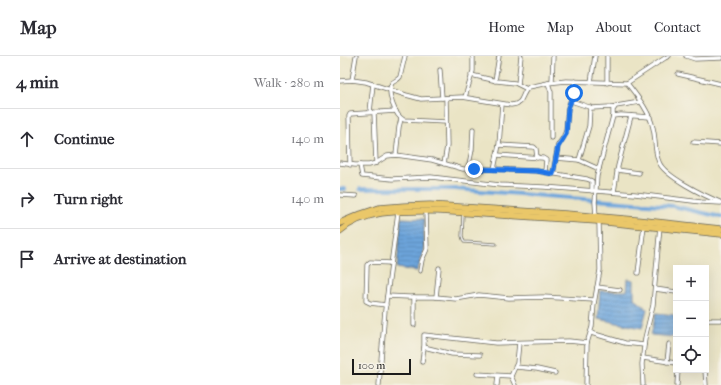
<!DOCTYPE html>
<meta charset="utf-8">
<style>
:root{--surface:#fff;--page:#f2f2f3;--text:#2b2b33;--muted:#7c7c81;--line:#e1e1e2}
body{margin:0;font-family:"IM FELL French Canon",serif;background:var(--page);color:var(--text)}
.controls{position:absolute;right:12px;bottom:12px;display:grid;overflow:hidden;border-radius:0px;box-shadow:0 4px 16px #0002}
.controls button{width:36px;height:36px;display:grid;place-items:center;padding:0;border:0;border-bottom:1px solid var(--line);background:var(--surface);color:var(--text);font:20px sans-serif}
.scale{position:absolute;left:12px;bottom:10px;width:59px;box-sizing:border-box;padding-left:4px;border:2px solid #1c1c1c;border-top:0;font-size:11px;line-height:14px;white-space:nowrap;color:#1c1c1c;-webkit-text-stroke:3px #f7f3e8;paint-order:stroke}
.stop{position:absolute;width:12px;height:12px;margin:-9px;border:3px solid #1a73e8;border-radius:50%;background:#fff}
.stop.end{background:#1a73e8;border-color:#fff;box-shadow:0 1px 4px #0008}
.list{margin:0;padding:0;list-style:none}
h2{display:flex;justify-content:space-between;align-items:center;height:52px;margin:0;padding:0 16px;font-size:17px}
h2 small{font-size:13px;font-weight:400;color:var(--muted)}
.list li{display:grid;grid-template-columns:26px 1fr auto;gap:12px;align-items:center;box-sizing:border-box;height:60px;padding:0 16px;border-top:1px solid var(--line)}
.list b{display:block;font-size:15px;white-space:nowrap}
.list em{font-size:13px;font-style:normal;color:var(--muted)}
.icon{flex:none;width:22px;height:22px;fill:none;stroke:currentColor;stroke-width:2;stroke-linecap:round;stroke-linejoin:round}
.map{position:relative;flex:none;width:381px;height:329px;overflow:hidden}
header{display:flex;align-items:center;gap:24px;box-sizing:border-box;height:56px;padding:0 20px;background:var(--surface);border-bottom:1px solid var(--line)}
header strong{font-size:19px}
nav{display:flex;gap:22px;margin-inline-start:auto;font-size:14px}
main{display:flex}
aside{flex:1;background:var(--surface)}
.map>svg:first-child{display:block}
</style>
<header>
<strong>Map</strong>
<nav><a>Home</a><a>Map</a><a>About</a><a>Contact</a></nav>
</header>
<main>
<aside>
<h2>4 min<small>Walk · 280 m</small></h2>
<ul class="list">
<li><svg class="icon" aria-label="ahead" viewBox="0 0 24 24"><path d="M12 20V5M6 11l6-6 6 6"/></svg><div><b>Continue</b></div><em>140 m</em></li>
<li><svg class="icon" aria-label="right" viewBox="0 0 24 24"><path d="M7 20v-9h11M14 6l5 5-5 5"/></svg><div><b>Turn right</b></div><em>140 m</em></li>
<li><svg class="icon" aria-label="arrive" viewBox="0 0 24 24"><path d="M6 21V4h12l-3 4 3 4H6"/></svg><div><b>Arrive at destination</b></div></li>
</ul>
</aside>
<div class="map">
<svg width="381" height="329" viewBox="0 0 381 329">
<defs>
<pattern id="water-rules" width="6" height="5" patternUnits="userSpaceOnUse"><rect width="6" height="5" fill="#6da5dc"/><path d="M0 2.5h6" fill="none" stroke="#5986b2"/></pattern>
</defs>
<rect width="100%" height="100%" fill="#f7f3e8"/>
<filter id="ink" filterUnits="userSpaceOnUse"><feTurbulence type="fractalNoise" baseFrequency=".025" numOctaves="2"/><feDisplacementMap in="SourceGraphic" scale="8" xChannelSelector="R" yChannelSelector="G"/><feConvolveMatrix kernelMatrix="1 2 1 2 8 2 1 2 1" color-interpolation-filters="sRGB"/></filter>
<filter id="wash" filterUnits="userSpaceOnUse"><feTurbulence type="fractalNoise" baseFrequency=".012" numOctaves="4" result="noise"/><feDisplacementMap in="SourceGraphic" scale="16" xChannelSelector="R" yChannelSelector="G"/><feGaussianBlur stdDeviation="0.9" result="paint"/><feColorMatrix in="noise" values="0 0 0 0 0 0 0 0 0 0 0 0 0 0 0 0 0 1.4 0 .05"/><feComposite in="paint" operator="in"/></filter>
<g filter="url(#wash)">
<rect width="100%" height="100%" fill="#eae4c5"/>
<g fill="url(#water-rules)" stroke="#44607c">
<polygon points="61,162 84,163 84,196 77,215 57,212"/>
<polygon points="288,223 294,224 294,242 307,253 302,272 258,263 260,235 287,235"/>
<polygon points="316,257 334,259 336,266 336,281 311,279"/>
</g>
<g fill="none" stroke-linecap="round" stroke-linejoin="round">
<g stroke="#6da5dc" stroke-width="4">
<polyline points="0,133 5,133"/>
<polyline points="20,133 115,133 333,150 381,161"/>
</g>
</g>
</g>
<g filter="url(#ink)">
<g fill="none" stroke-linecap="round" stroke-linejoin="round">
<g stroke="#646257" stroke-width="3">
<polyline id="lane" points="123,158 122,180 124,186 156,188"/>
</g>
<g stroke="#646257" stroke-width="5">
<g id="street">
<path d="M65,0l-5,21c-2,3 -6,4 -8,6 -6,9 3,33 12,37l42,2"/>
<polyline points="267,0 267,27"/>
<polyline points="346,0 355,3 381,2"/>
<polyline points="100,14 102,42"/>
<polyline points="338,18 381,28"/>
<polyline points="131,19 157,25 175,27 187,33"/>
<polyline points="12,24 16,0"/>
<path d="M0,25l12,-1 14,2 40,13 15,4 41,-2 49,8c14,-1 9,-11 18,-18l19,-4 18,-2 61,2 38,-25 4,-2"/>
<polyline points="155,25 159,0"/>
<polyline points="212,26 213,0"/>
<polyline points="251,26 255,0"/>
<polyline points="208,27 211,36 211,82"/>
<path d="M287,27c10,13 23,29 26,45 3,11 1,23 6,34 5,14 46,34 61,40"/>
<polyline points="178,28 181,0"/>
<polyline points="125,41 133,15 133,0"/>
<polyline points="231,45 252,52 269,51 274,52"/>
<polyline points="162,48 159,89 154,113 197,115 247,123 252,125 252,135"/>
<polyline points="30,56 33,28"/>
<polyline points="34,56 36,107"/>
<polyline points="273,60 273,54 276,50 300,46"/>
<polyline points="353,86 381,88"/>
<polyline points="159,89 194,91 196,93 197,102"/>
<polyline points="56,99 59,71 61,63"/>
<polyline points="157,99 203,102 206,104 205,116"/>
<polyline points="216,102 239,104 259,113"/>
<polyline points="239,104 249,70 250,51"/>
<polyline points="0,107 15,109 29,109 36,107 47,100 56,99 92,104 123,113 154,113"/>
<polyline points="104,108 107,90 106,42"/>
<polyline points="10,109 9,60 10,58 56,55"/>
<polyline points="20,109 22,120 52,123 91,121 160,129 204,131 295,138 361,146 381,147"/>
<polyline points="128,113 132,94 133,73"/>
<polyline points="277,114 299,117"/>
<polyline points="213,118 218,89 223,82 226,75 228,52 233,37 235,25"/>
<polyline points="274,136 278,110 291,60"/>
<polyline points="0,139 16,140"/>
<polyline points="256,161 255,146 257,120 273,60 281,59 310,61"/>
<polyline points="80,215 82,204 87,193 86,155"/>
<polyline points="298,217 304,170"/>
<polyline points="257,231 280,234"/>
<polyline points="315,233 336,236"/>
<polyline points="47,240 69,241 96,241 116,243 139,239 169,242 203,241 254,244"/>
<polyline points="74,241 74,269"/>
<polyline points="96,241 99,212"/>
<polyline points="46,249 30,247 26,245 27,209 30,206 51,207"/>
<polyline points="366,264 381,264"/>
<polyline points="251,277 285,287 304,289"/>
<polyline points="84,291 84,279 156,287 229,285 247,287"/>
<polyline points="303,302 336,307"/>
<polyline points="82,306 84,291 112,298 140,299"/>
<polyline points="327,306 329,288"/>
<polyline points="176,311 197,313 215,317"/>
<polyline points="365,314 366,329"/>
<polyline points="137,318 171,320 177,307 179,287"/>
<polyline points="171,320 175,329"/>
<polyline points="39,329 45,254 58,156"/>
<polyline points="157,329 158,320"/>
<polyline points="246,329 247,287 252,271 254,248 260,214 259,166"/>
<polyline points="303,329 302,308 305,282 313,249 320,170"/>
<polyline points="337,329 338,314"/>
</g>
</g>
<g stroke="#646257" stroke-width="7">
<g id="primary">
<polyline points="0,167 21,158 39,152 64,150 90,149 227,158 297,164 381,173"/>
<path d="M0,175c26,-23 66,-20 98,-20l158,10 125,13"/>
</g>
</g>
<use href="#lane" stroke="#fff" stroke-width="1.5"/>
<use href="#street" stroke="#fff" stroke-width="3.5"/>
<use href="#primary" stroke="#eac769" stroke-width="5.5"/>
</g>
</g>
<g fill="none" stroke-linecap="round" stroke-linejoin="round" filter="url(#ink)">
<polyline stroke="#1a73e8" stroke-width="5" points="134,113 197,115 213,118 218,91 226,78 228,52 234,37"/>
</g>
</svg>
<div class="controls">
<button>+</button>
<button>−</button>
<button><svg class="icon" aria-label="locate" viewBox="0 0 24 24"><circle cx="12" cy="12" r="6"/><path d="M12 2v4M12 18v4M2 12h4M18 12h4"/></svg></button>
</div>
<div class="scale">100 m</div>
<div class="stop" style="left:234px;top:37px"></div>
<div class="stop end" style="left:134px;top:113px"></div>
</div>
</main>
